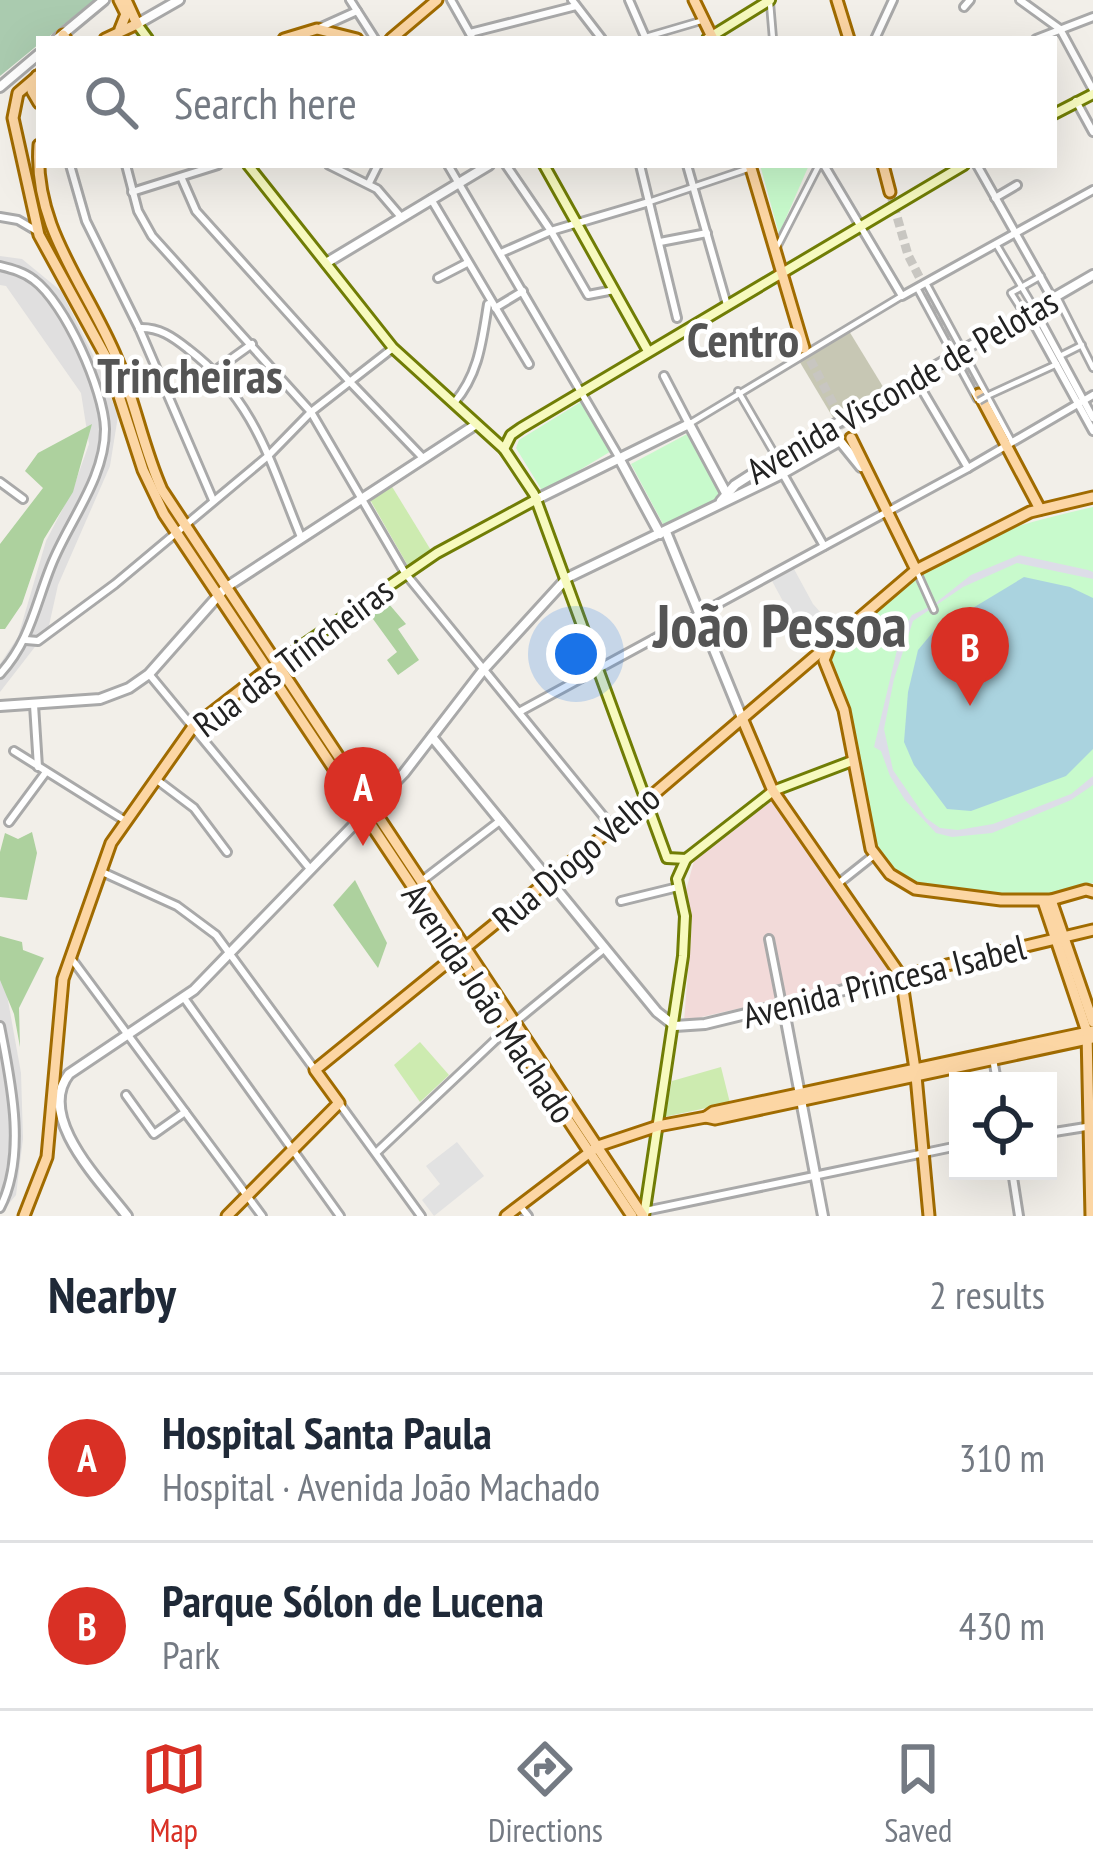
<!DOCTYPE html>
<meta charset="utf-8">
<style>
:root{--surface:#fff;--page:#f6f6f7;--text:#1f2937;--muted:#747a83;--line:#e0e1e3;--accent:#d93025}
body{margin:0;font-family:"PT Sans Narrow",sans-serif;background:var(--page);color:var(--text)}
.controls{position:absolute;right:36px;bottom:36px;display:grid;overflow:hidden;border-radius:0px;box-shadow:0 12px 48px #0002}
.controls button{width:108px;height:108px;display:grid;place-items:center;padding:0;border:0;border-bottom:3px solid var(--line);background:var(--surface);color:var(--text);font:60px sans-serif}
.you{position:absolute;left:576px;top:654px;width:42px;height:42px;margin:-30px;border:9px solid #fff;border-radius:50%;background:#1a73e8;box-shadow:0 0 0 18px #1a73e833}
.badge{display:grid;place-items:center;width:78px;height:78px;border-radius:50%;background:var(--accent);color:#fff;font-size:39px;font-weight:700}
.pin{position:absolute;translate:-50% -99px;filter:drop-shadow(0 3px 6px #0008)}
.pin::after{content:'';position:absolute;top:63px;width:42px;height:36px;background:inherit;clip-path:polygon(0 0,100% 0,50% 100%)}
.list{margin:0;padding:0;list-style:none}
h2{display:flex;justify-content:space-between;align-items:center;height:156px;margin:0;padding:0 48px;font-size:51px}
h2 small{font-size:39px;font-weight:400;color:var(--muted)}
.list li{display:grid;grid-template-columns:78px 1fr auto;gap:36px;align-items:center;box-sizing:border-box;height:168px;padding:0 48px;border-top:3px solid var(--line)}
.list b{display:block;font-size:45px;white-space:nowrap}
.list p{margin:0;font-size:39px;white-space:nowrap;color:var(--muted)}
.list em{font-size:39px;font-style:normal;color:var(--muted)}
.icon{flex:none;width:66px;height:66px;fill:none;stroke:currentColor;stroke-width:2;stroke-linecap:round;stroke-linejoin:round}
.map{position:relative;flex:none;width:1093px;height:1216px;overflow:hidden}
.search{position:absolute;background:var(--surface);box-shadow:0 12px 48px #0002;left:36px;right:36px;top:36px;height:132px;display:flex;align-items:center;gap:30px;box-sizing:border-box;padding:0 42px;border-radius:0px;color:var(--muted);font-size:45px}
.sheet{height:492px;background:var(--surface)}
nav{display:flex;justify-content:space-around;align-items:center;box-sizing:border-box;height:168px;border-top:3px solid var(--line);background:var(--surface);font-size:33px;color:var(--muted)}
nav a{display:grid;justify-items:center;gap:6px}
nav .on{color:var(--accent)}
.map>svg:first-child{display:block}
</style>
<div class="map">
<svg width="1093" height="1216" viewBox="0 0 1093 1216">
<rect width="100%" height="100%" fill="#f2efe9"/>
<g fill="#e0dfdf">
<polygon points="0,256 22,259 61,291 99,367 118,416 110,466 58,585 48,630 0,692 0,664 18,637 46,541 73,489 89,444 81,393 6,286 0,285"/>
<polygon points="0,956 21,1073 23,1139 16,1195 0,1214"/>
</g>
<polygon fill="#f2dad9" points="774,799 894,973 684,1021 692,924 686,890 694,861"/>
<polygon fill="#c7c7b4" points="849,331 885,390 835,421 798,359"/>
<g fill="#cdebb0">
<polygon points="391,485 432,552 408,566 369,498"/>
<polygon points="420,1042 449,1075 420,1102 394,1065"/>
<polygon points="721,1067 730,1103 664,1117 672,1081"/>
</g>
<g fill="#add19e">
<polygon points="92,424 73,492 44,539 22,604 5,629 0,629 0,544 43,488 25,471 38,453"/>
<polygon points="383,597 406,624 398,629 419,660 398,675 387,660 397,652 365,608"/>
<polygon points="32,832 37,853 27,900 0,897 0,852 5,833 18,839"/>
<polygon points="355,880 387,943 378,968 333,905"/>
<polygon points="0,936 22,942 23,950 44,958 19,1008 20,1047 14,1014 0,980"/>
</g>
<polygon fill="#aacbaf" points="0,0 94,0 46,39 39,39 39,44 0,76"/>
<g fill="#c8facc">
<polygon points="760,165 809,165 779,234"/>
<polygon points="584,400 613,450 543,492 516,448 519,440"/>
<polygon points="689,433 723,495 664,526 631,464"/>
<path d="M1093,507v376l-48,16 -26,1 -112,-15 -25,-23 -8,-13 -5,-49 -12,-28 -5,-54 -21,-44 -2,-17 4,-12c32,-24 61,-55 94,-77 49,-34 109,-48 166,-61z"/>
</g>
<g fill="#e2e2e2">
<polygon points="794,569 813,604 837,631 822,644 797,614 791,616 772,581"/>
<polygon points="457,1142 484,1176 434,1216 422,1200 440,1184 426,1166"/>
</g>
<polygon fill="#dddde8" points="1019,555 1088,570 1093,572 1093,579 1017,563 963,587 913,621 894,679 884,729 893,770 926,818 940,828 958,830 993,824 1071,794 1093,776 1093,785 1071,800 992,833 952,837 936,833 905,800 890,776 881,751 874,747 901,633 912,615 933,605 971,575"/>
<polygon fill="#aad3df" points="1024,577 1070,587 1093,598 1093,749 1066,776 971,811 947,809 914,765 904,742 908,692 918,650 933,632"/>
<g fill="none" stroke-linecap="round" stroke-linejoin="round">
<g stroke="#c8c6c1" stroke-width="9" stroke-dasharray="9 4.5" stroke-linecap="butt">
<polyline points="890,192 908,255 979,394"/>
<polyline points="804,348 851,438"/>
</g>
<g stroke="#a9a9a9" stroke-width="10">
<g id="pedestrian">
<polyline points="770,3 773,39"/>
<polyline points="646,37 704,20"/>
<polyline points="649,202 750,168"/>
<polyline points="996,244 1033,306"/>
<polyline points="777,247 819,165"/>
<polyline points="926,283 1012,442"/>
<polyline points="917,288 977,399"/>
<polyline points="1056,295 1093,368"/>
<polyline points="1025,315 1011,293 1041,276"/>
<polyline points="1060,356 1082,345"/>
<polyline points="738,391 777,458"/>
<polyline points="987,396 1057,364"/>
<polyline points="689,424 900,297"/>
<polyline points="917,572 934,610"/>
</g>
</g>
<g stroke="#a9a9a9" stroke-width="12">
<g id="minor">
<polyline points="350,0 375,39"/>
<polyline points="451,0 473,39"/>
<polyline points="572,0 602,39"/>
<polyline points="629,0 646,39"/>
<polyline points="1020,0 1060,29 1093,90"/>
<polyline points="964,7 970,0"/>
<polyline points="317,29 357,11"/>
<polyline points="470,33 576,6"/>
<polyline points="875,39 893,0"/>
<polyline points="1036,39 1093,17"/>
<polyline points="1076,101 1093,132"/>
<polyline points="70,165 86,221 139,328 213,500"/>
<polyline points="126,165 138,211 152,236 311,412 405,573 613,828"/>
<polyline points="329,165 377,189 401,217"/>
<polyline points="448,165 619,457"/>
<polyline points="506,165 551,231 588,295 614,290"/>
<polyline points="640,165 677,318"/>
<polyline points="687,165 727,305"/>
<polyline points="824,165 902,296 1093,190"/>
<polyline points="977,165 1052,298"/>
<polyline points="182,179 196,211 350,382 423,458"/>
<polyline points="369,183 378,165"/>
<polyline points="132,192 218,165"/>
<polyline points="995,198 1017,185"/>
<polyline points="431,199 529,364"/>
<polyline points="0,217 18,220 35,230"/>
<polyline points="660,242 707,233"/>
<polyline points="501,253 551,231 649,202"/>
<path d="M0,266c12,3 24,6 34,14 31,23 70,110 71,149 0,50 -37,93 -54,137 -16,40 -21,75 -51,108"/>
<polyline points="438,278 467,263"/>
<polyline points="495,308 523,291"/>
<polyline points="1034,309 1093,418"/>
<polyline points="1028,313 1093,431"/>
<path d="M139,328c20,-1 34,9 49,21 67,51 82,113 113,188"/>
<polyline points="216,370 252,344"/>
<polyline points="664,376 689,424"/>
<polyline points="915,378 968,468"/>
<path d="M454,403c25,-29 28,-62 34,-99"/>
<polyline points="783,474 824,546"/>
<polyline points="0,482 23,499"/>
<polyline points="26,640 38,641 115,584 268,456 311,412 393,348"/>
<polyline points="149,674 311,870"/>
<polyline points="34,705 38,767"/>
<polyline points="519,712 968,468 1093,395"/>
<polyline points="14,751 124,820"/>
<polyline points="157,780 194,808 227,852"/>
<polyline points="9,822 46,772"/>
<polyline points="100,871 177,906 216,935 315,1070"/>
<polyline points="423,880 501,820"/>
<polyline points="839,883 873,856"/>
<polyline points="621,901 678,887"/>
<polyline points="769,939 782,1005"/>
<polyline points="71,958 262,1216"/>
<polyline points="184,998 340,1216"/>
<polyline points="515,1022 605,948"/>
<path d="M0,1026c11,56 27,129 0,182"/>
<polyline points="993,1059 997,1081"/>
<polyline points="126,1095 154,1134 185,1112"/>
<polyline points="339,1103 421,1216"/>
<polyline points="1048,1133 1092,1126"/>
<polyline points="377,1152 507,1029"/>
<polyline points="1012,1171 1019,1216"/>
<polyline points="520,1206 528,1216"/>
<polyline points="645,1211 958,1146"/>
</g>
</g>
<g stroke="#a9a9a9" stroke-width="14">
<g id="tertiary">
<polyline points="137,24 179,0"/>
<polyline points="57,39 104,0"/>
<polyline points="0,87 39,54"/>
<polyline points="326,263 489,165"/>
<polyline points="620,460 660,534"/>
<polyline points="537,499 689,424 726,493"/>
<polyline points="721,501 735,485 777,458 1093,275"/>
<polyline points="666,532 742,718"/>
<polyline points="0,706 100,699 129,688 149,674 225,588 475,425"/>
<polyline points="432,737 657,1012 675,1026 705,1024 901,976"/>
<polyline points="783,1005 823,1216"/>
<path d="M127,1216c-25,-33 -92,-99 -58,-142l125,-84 210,-217 80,-104 83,-91 213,-103 60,-34 21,26"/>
</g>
</g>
<g stroke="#707d05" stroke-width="14">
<g id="secondary">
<polyline points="137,24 148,39"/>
<polyline points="707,39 770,0"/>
<polyline points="1054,114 1093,94"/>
<polyline points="248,165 393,348 504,449 534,494 667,858 686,859"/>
<polyline points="544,165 648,351"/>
<polyline points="504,449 511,435 521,428 964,165"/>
<polyline points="275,664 437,553 537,499"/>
<polyline points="644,1216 683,956 685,916 677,879 686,859 773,791 852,761"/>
</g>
</g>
<g stroke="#a06b00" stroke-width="15">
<g id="primary">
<polyline points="119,0 126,14 120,29"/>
<polyline points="694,0 713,39"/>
<polyline points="837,0 849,39"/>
<polyline points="63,35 66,39"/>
<polyline points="105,39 137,24 126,0"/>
<polyline points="284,39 317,29 357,39"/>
<polyline points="391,39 437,0"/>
<polyline points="39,75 18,93 13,118 39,235 107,359 143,470 164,514 632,1216"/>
<polyline points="37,76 32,91 39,103"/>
<path d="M39,145c-6,83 48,141 78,214 18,42 26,89 45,131l481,726"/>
<polyline points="750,165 804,348"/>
<polyline points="883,165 890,192"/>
<polyline points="979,394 1040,509"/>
<polyline points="851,438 916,570"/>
<polyline points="830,645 824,660 844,710 871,849 890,874 915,889 1001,900 1051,900 1086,890 1093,892"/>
<polyline points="742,718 773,791 901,976 916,1076 929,1216"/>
<polyline points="1051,900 1093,1022"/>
<polyline points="1043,901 1087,1032 1091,1216"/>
<polyline points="901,976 1093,930"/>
<polyline points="706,1117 713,1112 1093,1031"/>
<polyline points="24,1216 47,1157 63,979 111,843 192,728 268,669"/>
<polyline points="227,1216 339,1103 315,1070 641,805 916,570 1030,512 1093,497"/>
<polyline points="506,1216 598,1146 658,1126 706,1117 715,1119 1093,1038"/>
</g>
</g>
<use href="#pedestrian" stroke="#fff" stroke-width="4.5"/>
<use href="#minor" stroke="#fff" stroke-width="6"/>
<use href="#tertiary" stroke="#fff" stroke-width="8"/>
<use href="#secondary" stroke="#f7fabf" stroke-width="8"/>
<use href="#primary" stroke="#fcd6a4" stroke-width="9"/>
<g stroke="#a9a9a9" stroke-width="10" stroke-linecap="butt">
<polyline id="pedestrian-bridge" points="979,401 986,397"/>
</g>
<use href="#pedestrian-bridge" stroke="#fff" stroke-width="4.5"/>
</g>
<g text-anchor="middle" stroke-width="9" stroke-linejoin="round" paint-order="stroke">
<g font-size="36" fill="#222" stroke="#fff">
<text transform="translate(902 386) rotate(-30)" y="13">Avenida Visconde de Pelotas</text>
<text transform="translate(293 657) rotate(-37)" y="13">Rua das Trincheiras</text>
<text transform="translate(576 858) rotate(-40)" y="13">Rua Diogo Velho</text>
<text transform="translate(884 981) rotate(-14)" y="13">Avenida Princesa Isabel</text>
<text transform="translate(489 1003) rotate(56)" y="13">Avenida João Machado</text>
</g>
<g font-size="48" font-weight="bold" fill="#555" stroke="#fff">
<text x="743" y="357">Centro</text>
<text x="190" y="393">Trincheiras</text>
</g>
<g font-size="60" font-weight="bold" fill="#555" stroke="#fff">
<text x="780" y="647">João Pessoa</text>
</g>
</g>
</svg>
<div class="controls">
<button><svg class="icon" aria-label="locate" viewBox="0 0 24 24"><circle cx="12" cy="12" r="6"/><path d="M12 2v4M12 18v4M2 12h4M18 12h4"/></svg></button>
</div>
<div class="you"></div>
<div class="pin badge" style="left:363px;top:846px">A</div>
<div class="pin badge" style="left:970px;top:706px">B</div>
<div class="search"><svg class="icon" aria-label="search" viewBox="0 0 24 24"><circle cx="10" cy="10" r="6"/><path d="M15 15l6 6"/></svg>Search here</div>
</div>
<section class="sheet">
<h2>Nearby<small>2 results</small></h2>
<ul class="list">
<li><span class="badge">A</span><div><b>Hospital Santa Paula</b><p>Hospital · Avenida João Machado</p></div><em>310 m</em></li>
<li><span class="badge">B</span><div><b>Parque Sólon de Lucena</b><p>Park</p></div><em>430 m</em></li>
</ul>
</section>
<nav>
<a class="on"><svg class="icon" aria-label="map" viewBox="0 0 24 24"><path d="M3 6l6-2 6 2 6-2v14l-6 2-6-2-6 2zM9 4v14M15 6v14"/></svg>Map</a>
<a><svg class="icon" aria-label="directions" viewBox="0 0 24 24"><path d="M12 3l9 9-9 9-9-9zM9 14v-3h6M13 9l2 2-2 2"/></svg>Directions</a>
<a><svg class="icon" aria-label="saved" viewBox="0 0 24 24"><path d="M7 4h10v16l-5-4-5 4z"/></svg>Saved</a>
</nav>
